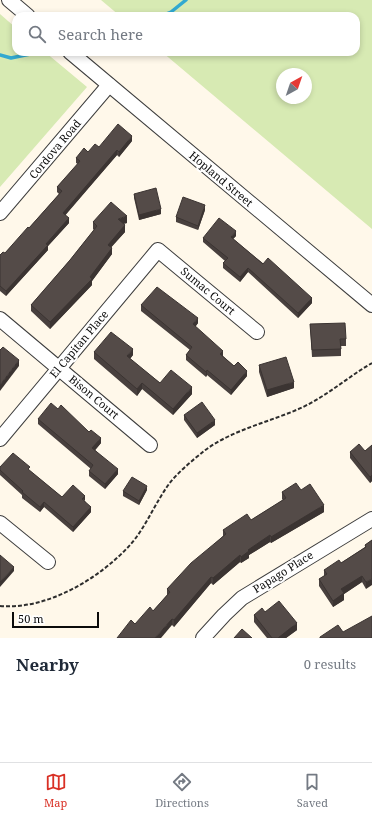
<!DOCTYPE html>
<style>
:root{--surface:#fff;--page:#f2f2f3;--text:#1f2937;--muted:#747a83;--line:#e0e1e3;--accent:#d93025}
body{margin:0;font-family:"Noto Serif",serif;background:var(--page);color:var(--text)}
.compass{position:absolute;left:276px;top:68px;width:36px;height:36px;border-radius:50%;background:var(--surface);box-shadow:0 2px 6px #0003;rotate:40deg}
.scale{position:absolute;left:12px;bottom:10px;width:87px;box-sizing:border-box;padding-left:4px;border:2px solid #0b0b0b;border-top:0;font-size:11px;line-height:14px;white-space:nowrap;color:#0b0b0b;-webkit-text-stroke:3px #fff;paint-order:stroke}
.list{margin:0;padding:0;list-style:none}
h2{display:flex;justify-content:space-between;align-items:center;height:52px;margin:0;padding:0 16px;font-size:17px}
h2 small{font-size:13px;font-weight:400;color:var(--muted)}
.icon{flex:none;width:22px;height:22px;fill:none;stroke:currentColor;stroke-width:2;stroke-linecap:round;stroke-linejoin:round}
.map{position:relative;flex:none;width:372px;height:638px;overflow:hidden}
.search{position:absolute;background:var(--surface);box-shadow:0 2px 6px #0003;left:12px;right:12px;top:12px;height:44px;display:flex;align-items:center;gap:10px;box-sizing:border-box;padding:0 14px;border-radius:12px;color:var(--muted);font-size:15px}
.sheet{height:124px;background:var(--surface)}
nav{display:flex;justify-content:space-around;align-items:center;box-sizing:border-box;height:56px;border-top:1px solid var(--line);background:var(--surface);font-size:11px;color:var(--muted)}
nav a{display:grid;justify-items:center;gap:2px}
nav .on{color:var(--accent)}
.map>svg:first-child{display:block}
</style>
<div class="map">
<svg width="372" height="638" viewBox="0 0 372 638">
<rect width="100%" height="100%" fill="#fff8ea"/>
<g fill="#d7eab3" fill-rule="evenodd">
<path d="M101,0h271v229l-210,-177h194v-36h-236zM282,74h24v24h-24z"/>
<polygon points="0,14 16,28 16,52 45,52 87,87 0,187"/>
</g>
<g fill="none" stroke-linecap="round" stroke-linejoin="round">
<g stroke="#32a9d0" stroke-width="3.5">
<polyline points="161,16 171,12 186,0"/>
<polyline points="0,55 11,58 40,52"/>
</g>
<g stroke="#3e3e3e" stroke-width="16">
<g id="minor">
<polyline points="9,0 28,16"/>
<polyline points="70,52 372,305"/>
<polyline points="0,213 109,85"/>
<polyline points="0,319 150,445"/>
<polyline points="0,439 158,250 257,332"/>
<polyline points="0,523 48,562"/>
<polyline points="203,638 224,615 242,598 372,519"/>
</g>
</g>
<path stroke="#2d2d2d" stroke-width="2" stroke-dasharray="4 2" stroke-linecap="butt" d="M0,606c47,4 99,-27 130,-61 16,-18 25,-42 39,-61 9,-12 24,-24 35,-33 29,-22 67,-29 99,-44 25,-12 45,-30 69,-44"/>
<use href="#minor" stroke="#fff" stroke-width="14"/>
</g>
<g fill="#48403e">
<polygon points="132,141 119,157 117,155 65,215 69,223 48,246 48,250 6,296 0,291 0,255 5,253 29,228 59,194 57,192 57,187 78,164 76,163 76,158 99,147"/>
<polygon points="134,194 161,214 139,220 134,198"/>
<polygon points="205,210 198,230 176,222 176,217"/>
<polygon points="93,222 127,223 123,224 125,232 111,247 112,254 92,281 92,285 50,329 31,311 31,305 70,260 94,230 93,229"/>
<polygon points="236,236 233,239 312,303 298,318 248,272 240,282 223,268 223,263 225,261 203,242 203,238"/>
<polygon points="141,305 198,323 195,327 223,356 234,366 247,376 231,395 207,375 206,377 186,360 186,355 190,350 141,311"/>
<polygon points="310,324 346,339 346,346 341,346 341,356 312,357"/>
<polygon points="94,352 133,355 130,359 160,383 192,394 173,415 142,389 137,396 94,359"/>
<polygon points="259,365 294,388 267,397 259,372"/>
<polygon points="58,409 89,432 101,443 95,450 118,474 105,489 89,476 89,471 91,469 38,424 38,419"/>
<polygon points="184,415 215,425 197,438 184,420"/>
<polygon points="372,445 372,481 370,483 350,458 350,452 365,451"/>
<polygon points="0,467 30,471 62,497 85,501 91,512 73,532 44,507 40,512 22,498 22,495 0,475"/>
<polygon points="147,490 139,505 123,496 123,491"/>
<polygon points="301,490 324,512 271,543 270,542 249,555 249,558 241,563 240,562 213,585 211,583 174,627 172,625 135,624 153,611 167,595 167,589 223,536 223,530 251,520 283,500 282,499 282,492"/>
<polygon points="372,540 366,589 362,582 344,594 344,600 333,607 319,586 319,579 324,576 324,570 341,563 365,547 365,545"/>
<polygon points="265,612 297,630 286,638 267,638 254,622 254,615"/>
</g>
<g fill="#3b3432">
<polygon points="132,136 132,141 119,157 119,152"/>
<polygon points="117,150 117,155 63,218 63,213"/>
<polygon points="205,205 205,210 198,230 198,226"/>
<polygon points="161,209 161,214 139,220 139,215"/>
<polygon points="127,216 127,223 118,225 118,219"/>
<polygon points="69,218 69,223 48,246 48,250 6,296 6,291"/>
<polygon points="125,225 125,232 108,251 108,245"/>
<polygon points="236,231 236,236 231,241 231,237"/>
<polygon points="112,248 112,254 92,281 92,285 50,329 50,322 90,277"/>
<polygon points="248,268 248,272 240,282 240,277"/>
<polygon points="312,298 312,303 298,318 298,313"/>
<polygon points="198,318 198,323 193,330 193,324"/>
<polygon points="133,349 133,355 127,362 127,356"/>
<polygon points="223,351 223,356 220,359 220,354"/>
<polygon points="19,360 19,366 0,391 0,385"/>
<polygon points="207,370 207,375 206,377 206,372"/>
<polygon points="247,371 247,376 231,395 231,390"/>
<polygon points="294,382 294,388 267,397 267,390"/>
<polygon points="142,383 142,389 137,396 137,389"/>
<polygon points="192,387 192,394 173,415 173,409"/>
<polygon points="215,420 215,425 197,438 197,433"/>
<polygon points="101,438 101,443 92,454 92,448"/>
<polygon points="118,469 118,474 105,489 105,484"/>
<polygon points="372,475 372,481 370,483 370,477"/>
<polygon points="147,486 147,490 139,505 139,501"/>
<polygon points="85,496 85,501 82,499"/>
<polygon points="44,502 44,507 40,512 40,507"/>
<polygon points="324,505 324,512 271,543 271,537"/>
<polygon points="91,507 91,512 73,532 73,527"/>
<polygon points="270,535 270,542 249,555 249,558 241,563 241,557 248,550"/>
<polygon points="240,555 240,562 213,585 213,578"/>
<polygon points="14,567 14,571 0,587 0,582"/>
<polygon points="362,576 362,582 344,594 344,600 333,607 333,601 341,589"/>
<polygon points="211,577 211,583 174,627 174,620"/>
<polygon points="372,579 372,585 366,589 366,582"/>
<polygon points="172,619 172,625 161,638 155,638"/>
<polygon points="297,623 297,630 286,638 278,638"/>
</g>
<g fill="#544b48" stroke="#3b3432">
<polygon points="118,124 132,136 119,152 117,150 63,213 69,218 46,244 48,245 6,291 0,286 0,255 3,252 5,253 28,227 29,228 62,191 57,187 80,161 76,158 84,148 88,152 95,144 99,147"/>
<polygon points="156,188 161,209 139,215 134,194"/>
<polygon points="183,197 205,205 198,226 176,217"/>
<polygon points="111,202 127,216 118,219 125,225 108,245 112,248 90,277 92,279 50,322 31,305 70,260 97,226 93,222"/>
<polygon points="219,218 236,231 231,237 263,264 268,258 312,298 298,313 248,268 240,277 223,263 228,258 203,238"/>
<polygon points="157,287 198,318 193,324 223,351 220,354 234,366 238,362 247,371 231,390 207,370 206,372 186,355 192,347 141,305"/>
<polygon points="345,323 346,339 340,339 341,349 312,350 310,324"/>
<polygon points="111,332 133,349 127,356 160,383 171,370 192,387 173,409 142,383 137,389 94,352"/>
<polygon points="3,347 19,360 0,385 0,350"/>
<polygon points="286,357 294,382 267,390 259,365"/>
<polygon points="202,402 215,420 197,433 184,415"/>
<polygon points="51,403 58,409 61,405 89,432 91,430 101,438 92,448 118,469 105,484 89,471 93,465 38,419"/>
<polygon points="359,444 365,451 372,445 372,475 370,477 350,452"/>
<polygon points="13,453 30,467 28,469 62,497 73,485 85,496 82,499 91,507 73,527 44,502 40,507 22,492 23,491 0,470 0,467"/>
<polygon points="132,477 147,486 139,501 123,491"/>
<polygon points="296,483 301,490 310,484 324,505 271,537 270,535 248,550 249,551 241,557 240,555 213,578 211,577 174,620 172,619 155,638 117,638 131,620 135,624 150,607 153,611 170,592 167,589 191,563 226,534 223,530 247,514 251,520 286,498 282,492"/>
<polygon points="372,540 372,579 366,582 362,576 341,589 344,593 333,601 319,579 327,574 324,570 339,560 341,563 366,547 365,545"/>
<polygon points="0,555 14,567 0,582"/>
<polygon points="279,601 297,623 278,638 272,638 254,615 262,608 265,612"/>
<polygon points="372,616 372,638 320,638 320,637 338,625 343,632"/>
<polygon points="242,629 252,638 234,638"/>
</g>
<g text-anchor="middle" stroke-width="4" stroke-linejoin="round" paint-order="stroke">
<g font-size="11" fill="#0b0b0b" stroke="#fff">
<text transform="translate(55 149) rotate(-50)" y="4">Cordova Road</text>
<text transform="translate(221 179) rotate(40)" y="4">Hopland Street</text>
<text transform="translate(208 291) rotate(40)" y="4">Sumac Court</text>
<text transform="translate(79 344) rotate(-50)" y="4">El Capitan Place</text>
<text transform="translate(94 397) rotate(40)" y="4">Bison Court</text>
<text transform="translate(283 572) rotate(-32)" y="4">Papago Place</text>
</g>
</g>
</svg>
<svg class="compass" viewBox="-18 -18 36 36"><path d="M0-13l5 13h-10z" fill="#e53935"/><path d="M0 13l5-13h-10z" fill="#747a83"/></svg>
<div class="scale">50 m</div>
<div class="search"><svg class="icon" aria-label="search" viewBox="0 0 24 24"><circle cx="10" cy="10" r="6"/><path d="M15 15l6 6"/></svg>Search here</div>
</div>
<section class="sheet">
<h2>Nearby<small>0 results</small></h2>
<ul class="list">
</ul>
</section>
<nav>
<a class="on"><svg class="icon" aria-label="map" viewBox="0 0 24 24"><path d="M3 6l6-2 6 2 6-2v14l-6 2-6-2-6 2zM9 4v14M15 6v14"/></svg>Map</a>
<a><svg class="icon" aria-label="directions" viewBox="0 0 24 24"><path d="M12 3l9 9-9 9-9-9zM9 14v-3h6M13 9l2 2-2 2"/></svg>Directions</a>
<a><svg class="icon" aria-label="saved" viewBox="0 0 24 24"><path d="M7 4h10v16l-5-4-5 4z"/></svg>Saved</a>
</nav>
